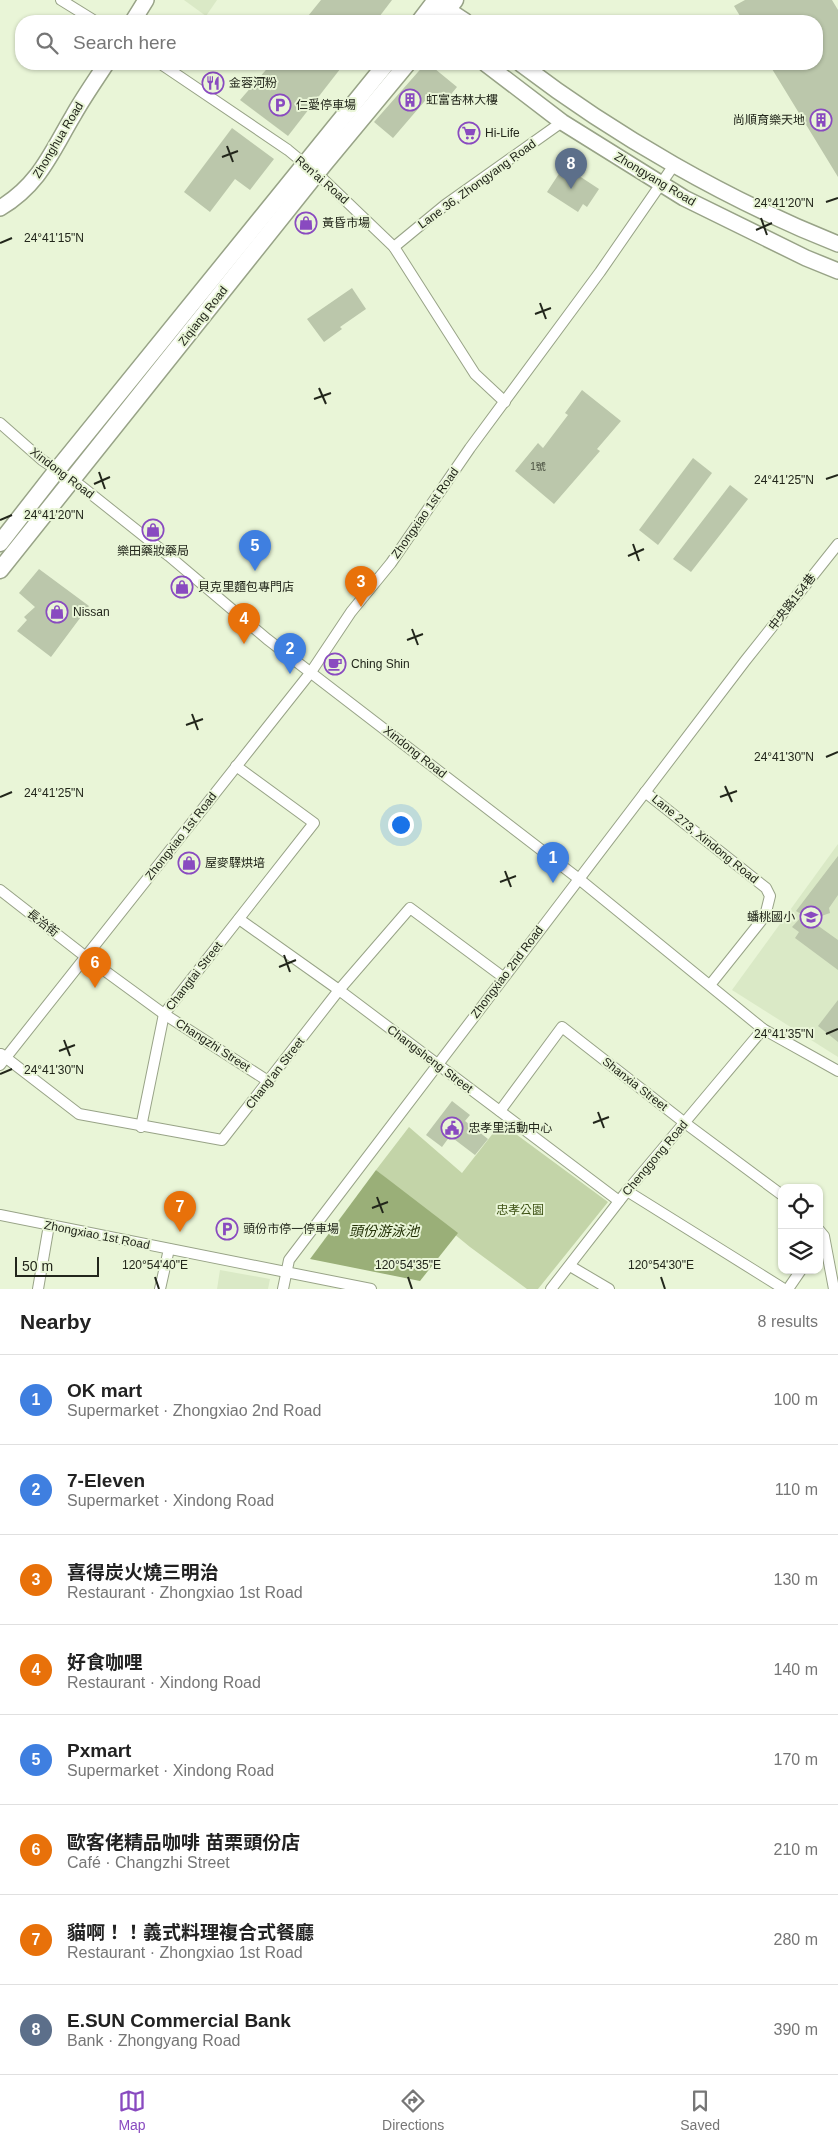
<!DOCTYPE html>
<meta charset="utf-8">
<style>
:root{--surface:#fff;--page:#f6f6f6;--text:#222;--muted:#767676;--line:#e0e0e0;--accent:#894ac0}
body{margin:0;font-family:Arial,"Noto Sans TC",sans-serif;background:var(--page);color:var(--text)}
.controls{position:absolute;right:15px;bottom:15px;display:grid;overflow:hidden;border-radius:10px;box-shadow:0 1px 4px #0004}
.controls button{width:45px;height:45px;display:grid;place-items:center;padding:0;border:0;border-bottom:1px solid var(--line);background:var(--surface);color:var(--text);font:25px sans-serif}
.scale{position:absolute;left:15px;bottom:12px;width:84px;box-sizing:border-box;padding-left:5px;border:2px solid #22261b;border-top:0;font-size:14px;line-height:18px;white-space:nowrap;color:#22261b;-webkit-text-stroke:4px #e9f5d7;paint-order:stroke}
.you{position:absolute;left:400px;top:824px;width:18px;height:18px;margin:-12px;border:4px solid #fff;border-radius:50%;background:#1a73e8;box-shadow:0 0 0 8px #1a73e833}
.badge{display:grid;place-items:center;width:32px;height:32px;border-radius:50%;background:var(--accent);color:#fff;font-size:16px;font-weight:700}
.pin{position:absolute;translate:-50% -41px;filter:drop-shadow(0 1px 2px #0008)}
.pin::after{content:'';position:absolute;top:26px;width:18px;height:15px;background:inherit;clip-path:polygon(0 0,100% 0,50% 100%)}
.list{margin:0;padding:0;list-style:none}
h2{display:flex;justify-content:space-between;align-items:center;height:65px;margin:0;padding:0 20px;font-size:21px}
h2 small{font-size:16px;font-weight:400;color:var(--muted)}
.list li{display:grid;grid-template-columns:32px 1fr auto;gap:15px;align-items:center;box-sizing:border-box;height:90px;padding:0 20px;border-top:1px solid var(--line)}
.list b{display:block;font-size:19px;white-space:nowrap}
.list p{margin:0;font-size:16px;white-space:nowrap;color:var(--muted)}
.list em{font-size:16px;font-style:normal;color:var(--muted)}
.icon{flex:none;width:28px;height:28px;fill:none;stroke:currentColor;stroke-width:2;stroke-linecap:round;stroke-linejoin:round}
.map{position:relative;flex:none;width:838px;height:1289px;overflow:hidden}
.search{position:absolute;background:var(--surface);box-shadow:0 1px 4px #0004;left:15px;right:15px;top:15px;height:55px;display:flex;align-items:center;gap:12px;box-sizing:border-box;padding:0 18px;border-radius:20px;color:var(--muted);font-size:19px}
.sheet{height:785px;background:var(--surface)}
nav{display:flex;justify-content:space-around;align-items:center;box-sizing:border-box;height:70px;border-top:1px solid var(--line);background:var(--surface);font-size:14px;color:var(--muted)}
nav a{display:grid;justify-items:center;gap:2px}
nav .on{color:var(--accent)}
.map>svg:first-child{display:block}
</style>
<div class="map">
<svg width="838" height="1289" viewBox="0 0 838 1289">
<rect width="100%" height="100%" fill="#e9f5d7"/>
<g fill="#dae9c6">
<polygon points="184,0 217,0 206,16"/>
<polygon points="838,844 838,1057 732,990"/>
<polygon points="220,1270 270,1279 268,1289 217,1289"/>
</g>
<polygon fill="#c3d4a8" points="501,1123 608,1202 538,1289 527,1289 470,1247 376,1170 409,1127 462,1173"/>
<polygon fill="#9aaf78" points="376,1170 458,1233 420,1281 310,1259"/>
<g fill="#bbc7ab">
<polygon points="321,0 392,0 376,21 304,21"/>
<polygon points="745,0 832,0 838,10 838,177 769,64 817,64 817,21 743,21 734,6"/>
<polygon points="271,64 344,64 288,136 240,100"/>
<polygon points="425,64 429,64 457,87 442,105 430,95 393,138 374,122"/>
<polygon points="232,128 274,159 250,190 235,179 210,212 184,192"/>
<polygon points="564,166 599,189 587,207 583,204 578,212 547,192"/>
<polygon points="352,288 366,309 340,327 342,329 324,342 307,319"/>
<polygon points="582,390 621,421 597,449 600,451 554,504 515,471 538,443 543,448 568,415 565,413"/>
<polygon points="693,458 712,473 658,545 639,530"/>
<polygon points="730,485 748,499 691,572 673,559"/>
<polygon points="39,569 89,606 51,657 17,631 27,620 24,617 35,607 19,593"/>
<polygon points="838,856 838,895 829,908 830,913 810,920 838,940 838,970 795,938 799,932 792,927 803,915 796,911"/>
<polygon points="838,1000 838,1042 818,1026"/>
<polygon points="452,1101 470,1115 465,1121 488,1139 475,1155 450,1136 442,1147 426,1135"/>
</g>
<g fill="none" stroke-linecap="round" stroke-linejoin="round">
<g stroke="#98a387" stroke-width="12">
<g id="street">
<polyline points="61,0 95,21"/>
<polyline points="161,64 288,150 323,179 394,247 475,374 505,402"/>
<polyline points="394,247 445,205 562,122"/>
<polyline points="0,423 42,460 81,486 169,556 267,639 579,879 763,1029 838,1071"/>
<polyline points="645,792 766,888 770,896 765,916 710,985"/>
<polyline points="0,890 86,957 164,1014 268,1081"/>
<polyline points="239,919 339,990 619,1201"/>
<polyline points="1,1054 79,1114 222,1140 339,990 410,908 503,977"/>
<polyline points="0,1065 311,672 351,612 391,563 470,448 600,272 674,165"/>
<polyline points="500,1111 562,1027 685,1123 782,1195"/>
<polyline points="141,1127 164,1014 314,823 236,766"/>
<polyline points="627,1191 784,1289"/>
<polyline points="0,1215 371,1289"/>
<polyline points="819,1230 824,1236 834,1289"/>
<polyline points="570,1266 609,1289"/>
<polyline points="38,1289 49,1225"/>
<polyline points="160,1289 169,1249"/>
<polyline points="283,1289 289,1260 745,661 838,544"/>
<polyline points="551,1289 627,1191 763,1029"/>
<polyline points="788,1289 801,1270"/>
</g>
</g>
<g stroke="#98a387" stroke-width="18">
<g id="secondary">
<polyline points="439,4 465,21"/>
<polyline points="133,21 146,0"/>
<polyline points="486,64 562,122 684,198 806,258 838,271"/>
<path d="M521,64c93,71 208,137 317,180"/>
<path d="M0,208c39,-23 51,-55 73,-92 10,-18 22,-35 33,-52"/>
</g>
</g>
<g stroke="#98a387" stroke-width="19">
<g id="primary">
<polyline points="420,21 436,0"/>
<polyline points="439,21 455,0"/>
<polyline points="0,543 57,470 386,64"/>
<polyline points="0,570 324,164 407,64"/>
</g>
</g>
<use href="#street" stroke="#fff" stroke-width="10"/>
<use href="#secondary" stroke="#fff" stroke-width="15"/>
<use href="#primary" stroke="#fff" stroke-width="16"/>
</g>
<path fill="none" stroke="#22261b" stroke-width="2" d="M227,146l6,16M222,157l16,-6M826,202l12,-4M761,218l6,17M756,230l16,-7M0,243l12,-5M540,303l6,16M535,314l16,-6M319,388l7,16M314,399l17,-6M99,472l6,17M826,479l12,-4M94,484l16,-7M0,520l12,-5M633,544l6,17M628,556l16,-7M412,629l6,16M407,640l16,-6M192,714l6,16M186,725l17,-6M826,757l12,-5M725,786l7,16M0,797l12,-5M720,797l17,-6M505,871l6,16M500,882l16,-6M284,955l6,17M279,967l17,-7M826,1034l12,-5M64,1040l6,16M59,1051l16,-6M0,1074l12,-5M598,1112l6,16M593,1123l16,-6M377,1197l6,16M372,1208l16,-6M155,1277l4,12M408,1277l4,12M661,1277l4,12"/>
<defs>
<g id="restaurant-ring" transform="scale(1.125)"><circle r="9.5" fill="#e9f5d7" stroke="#894ac0" stroke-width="1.5"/><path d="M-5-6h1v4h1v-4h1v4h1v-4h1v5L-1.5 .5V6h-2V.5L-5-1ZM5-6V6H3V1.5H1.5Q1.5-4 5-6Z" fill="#894ac0"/></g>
<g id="building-ring" transform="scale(1.125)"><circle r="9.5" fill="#e9f5d7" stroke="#894ac0" stroke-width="1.5"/><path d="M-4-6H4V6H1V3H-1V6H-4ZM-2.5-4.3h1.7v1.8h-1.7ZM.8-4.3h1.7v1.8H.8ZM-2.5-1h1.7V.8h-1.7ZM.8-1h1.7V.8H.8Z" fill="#894ac0"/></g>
<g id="parking-ring" transform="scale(1.125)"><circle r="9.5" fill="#e9f5d7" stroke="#894ac0" stroke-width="1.5"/><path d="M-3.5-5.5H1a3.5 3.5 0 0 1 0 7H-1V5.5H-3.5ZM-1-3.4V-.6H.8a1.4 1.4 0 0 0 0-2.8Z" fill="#894ac0"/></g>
<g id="supermarket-ring" transform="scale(1.125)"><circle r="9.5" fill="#e9f5d7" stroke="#894ac0" stroke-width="1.5"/><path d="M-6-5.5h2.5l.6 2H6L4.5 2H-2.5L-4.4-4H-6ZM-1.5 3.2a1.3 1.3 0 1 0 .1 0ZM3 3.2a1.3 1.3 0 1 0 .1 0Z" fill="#894ac0"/></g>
<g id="shop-ring" transform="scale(1.125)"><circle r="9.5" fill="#e9f5d7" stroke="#894ac0" stroke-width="1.5"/><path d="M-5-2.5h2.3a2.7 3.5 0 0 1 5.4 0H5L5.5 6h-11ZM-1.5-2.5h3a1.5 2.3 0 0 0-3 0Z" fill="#894ac0"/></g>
<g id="cafe-ring" transform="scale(1.125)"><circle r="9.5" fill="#e9f5d7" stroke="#894ac0" stroke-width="1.5"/><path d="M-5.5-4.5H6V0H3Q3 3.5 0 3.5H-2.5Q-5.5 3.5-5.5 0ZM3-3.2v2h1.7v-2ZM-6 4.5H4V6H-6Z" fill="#894ac0"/></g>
<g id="school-ring" transform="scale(1.125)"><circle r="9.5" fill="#e9f5d7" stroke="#894ac0" stroke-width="1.5"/><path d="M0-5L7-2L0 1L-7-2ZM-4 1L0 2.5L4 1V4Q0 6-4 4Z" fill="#894ac0"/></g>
<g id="civic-ring" transform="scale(1.125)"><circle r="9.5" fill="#e9f5d7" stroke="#894ac0" stroke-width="1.5"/><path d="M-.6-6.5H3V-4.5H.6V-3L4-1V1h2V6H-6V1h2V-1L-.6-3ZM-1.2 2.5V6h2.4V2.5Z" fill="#894ac0"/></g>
</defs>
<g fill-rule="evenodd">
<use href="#restaurant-ring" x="213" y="83"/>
<use href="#building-ring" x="410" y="100"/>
<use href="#parking-ring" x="280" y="105"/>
<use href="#building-ring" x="821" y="120"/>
<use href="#supermarket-ring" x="469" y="133"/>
<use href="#shop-ring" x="306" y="223"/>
<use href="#shop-ring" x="153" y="530"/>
<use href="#shop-ring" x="182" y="587"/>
<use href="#shop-ring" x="57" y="612"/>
<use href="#cafe-ring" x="335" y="664"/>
<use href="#shop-ring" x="189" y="863"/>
<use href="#school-ring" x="811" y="917"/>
<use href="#civic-ring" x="452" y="1128"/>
<use href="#parking-ring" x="227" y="1229"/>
</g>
<g text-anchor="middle" stroke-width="4" stroke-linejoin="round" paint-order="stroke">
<g font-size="10" fill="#484e3f">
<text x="538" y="470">1號</text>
</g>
<g font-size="12" fill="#22261b" stroke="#e9f5d7" text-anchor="start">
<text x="229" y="87">金蓉河粉</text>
<text x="426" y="104">虹富杏林大樓</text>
<text x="296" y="109">仁愛停車場</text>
<text x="805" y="124" text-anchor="end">尚順育樂天地</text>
<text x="485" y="137">Hi-Life</text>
<text x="322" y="227">黃昏市場</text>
<text x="153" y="555" text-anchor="middle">樂田藥妝藥局</text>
<text x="198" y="591">貝克里麵包專門店</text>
<text x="73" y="616">Nissan</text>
<text x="351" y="668">Ching Shin</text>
<text x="205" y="867">屋麥驛烘培</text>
<text x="795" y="921" text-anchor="end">蟠桃國小</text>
<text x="468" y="1132">忠孝里活動中心</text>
<text x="243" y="1233">頭份市停一停車場</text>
</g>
<g font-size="12" fill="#22261b" stroke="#e9f5d7">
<text transform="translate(58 140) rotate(-59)" y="4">Zhonghua Road</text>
<text transform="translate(655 179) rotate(31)" y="4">Zhongyang Road</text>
<text transform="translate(322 180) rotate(41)" y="4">Ren’ai Road</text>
<text transform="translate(477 184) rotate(-36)" y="4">Lane 36, Zhongyang Road</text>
<text transform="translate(203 316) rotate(-52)" y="4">Ziqiang Road</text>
<text transform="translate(62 473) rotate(37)" y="4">Xindong Road</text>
<text transform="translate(425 513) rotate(-55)" y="4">Zhongxiao 1st Road</text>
<text transform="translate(792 602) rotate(-52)" y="4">中央路154巷</text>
<text transform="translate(415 752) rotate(38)" y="4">Xindong Road</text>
<text transform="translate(181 836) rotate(-52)" y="4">Zhongxiao 1st Road</text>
<text transform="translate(705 839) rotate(39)" y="4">Lane 273, Xindong Road</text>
<text transform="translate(43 923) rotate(38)" y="4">長治街</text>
<text transform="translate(507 972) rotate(-53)" y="4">Zhongxiao 2nd Road</text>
<text transform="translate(194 976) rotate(-52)" y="4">Changtai Street</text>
<text transform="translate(213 1045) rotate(33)" y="4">Changzhi Street</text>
<text transform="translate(430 1059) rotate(37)" y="4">Changsheng Street</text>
<text transform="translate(275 1073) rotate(-52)" y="4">Chang’an Street</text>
<text transform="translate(635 1084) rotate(38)" y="4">Shanxia Street</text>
<text transform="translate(655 1158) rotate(-50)" y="4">Chenggong Road</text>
<text transform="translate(97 1235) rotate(11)" y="4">Zhongxiao 1st Road</text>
</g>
<g font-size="12" fill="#3d5114" stroke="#e9f5d7">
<text x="520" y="1214">忠孝公園</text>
</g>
<g font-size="14" font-style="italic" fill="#212f04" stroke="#e9f5d7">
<text x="384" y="1236">頭份游泳池</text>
</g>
</g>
<g font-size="12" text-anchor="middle" fill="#22261b" stroke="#e9f5d7" stroke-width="4" stroke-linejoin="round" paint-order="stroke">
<text x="784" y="207">24°41'20"N</text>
<text x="54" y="242">24°41'15"N</text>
<text x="784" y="484">24°41'25"N</text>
<text x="54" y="519">24°41'20"N</text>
<text x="784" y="761">24°41'30"N</text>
<text x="54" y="797">24°41'25"N</text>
<text x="784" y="1038">24°41'35"N</text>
<text x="54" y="1074">24°41'30"N</text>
<text x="155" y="1269">120°54'40"E</text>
<text x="408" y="1269">120°54'35"E</text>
<text x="661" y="1269">120°54'30"E</text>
</g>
</svg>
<div class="controls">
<button><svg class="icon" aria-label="locate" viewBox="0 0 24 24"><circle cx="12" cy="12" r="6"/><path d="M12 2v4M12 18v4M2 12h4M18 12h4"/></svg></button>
<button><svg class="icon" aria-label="layers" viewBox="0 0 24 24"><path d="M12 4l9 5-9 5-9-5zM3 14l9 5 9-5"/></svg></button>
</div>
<div class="scale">50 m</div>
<div class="you"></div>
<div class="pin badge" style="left:553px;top:883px;background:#3f7fe0">1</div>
<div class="pin badge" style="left:290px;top:674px;background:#3f7fe0">2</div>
<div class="pin badge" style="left:361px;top:607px;background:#e8710a">3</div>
<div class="pin badge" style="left:244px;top:644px;background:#e8710a">4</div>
<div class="pin badge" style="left:255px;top:571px;background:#3f7fe0">5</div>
<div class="pin badge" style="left:95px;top:988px;background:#e8710a">6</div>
<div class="pin badge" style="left:180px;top:1232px;background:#e8710a">7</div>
<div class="pin badge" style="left:571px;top:189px;background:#5c6f8a">8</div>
<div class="search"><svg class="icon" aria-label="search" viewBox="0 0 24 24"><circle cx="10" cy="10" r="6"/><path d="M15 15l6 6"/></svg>Search here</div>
</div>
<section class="sheet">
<h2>Nearby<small>8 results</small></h2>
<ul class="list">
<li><span class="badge" style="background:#3f7fe0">1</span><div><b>OK mart</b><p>Supermarket · Zhongxiao 2nd Road</p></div><em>100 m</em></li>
<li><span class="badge" style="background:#3f7fe0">2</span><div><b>7-Eleven</b><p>Supermarket · Xindong Road</p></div><em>110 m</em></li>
<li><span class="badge" style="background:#e8710a">3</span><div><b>喜得炭火燒三明治</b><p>Restaurant · Zhongxiao 1st Road</p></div><em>130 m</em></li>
<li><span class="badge" style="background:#e8710a">4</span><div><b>好食咖哩</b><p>Restaurant · Xindong Road</p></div><em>140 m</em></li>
<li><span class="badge" style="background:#3f7fe0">5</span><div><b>Pxmart</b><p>Supermarket · Xindong Road</p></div><em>170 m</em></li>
<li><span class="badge" style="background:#e8710a">6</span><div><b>歐客佬精品咖啡 苗栗頭份店</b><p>Café · Changzhi Street</p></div><em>210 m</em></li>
<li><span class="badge" style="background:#e8710a">7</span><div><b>貓啊！！義式料理複合式餐廳</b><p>Restaurant · Zhongxiao 1st Road</p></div><em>280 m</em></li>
<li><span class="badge" style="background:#5c6f8a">8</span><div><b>E.SUN Commercial Bank</b><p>Bank · Zhongyang Road</p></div><em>390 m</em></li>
</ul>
</section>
<nav>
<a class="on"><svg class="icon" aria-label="map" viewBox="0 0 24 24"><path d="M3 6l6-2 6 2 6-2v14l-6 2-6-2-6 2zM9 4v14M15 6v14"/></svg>Map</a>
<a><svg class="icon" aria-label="directions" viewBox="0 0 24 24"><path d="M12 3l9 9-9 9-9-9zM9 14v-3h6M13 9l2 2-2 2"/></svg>Directions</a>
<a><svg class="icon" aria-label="saved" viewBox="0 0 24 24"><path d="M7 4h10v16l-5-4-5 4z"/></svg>Saved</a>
</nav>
